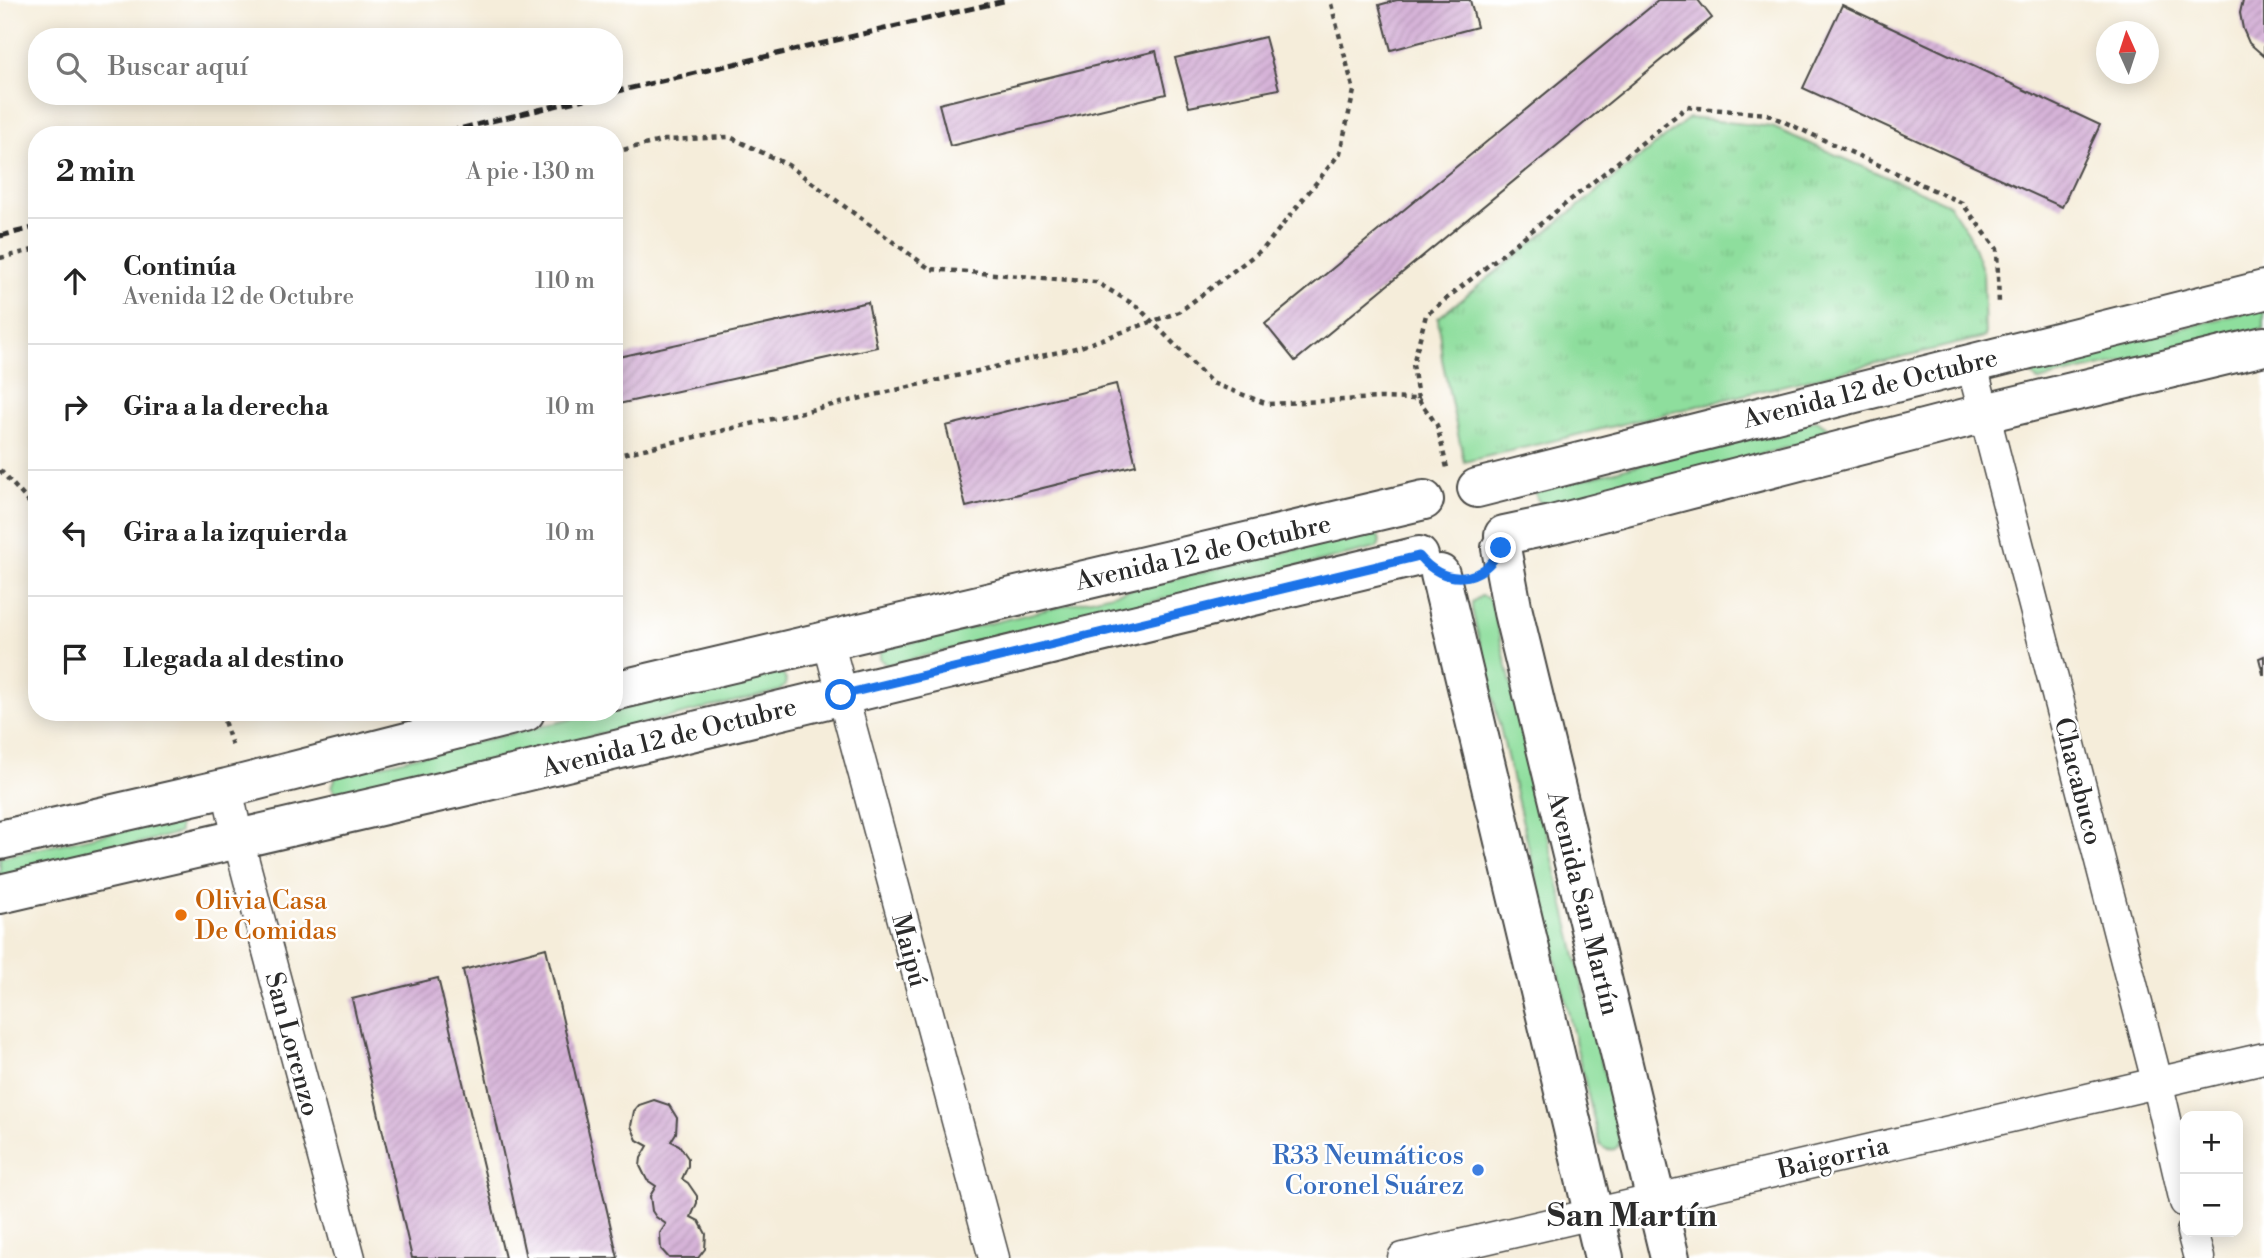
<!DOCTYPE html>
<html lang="es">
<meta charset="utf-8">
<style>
:root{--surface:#fff;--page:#f2f2f2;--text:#222;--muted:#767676;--line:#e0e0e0}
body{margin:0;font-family:"Libre Bodoni",serif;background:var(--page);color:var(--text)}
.controls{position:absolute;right:21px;bottom:21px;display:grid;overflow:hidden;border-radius:14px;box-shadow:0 4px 18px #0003}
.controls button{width:63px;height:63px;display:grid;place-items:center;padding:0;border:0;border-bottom:2px solid var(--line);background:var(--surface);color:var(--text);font:35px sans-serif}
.compass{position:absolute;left:2096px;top:21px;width:63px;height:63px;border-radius:50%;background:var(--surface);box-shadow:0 4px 18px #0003;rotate:357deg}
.stop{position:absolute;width:21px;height:21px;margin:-16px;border:5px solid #1a73e8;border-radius:50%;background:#fff}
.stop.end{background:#1a73e8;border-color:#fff;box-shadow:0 2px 7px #0008}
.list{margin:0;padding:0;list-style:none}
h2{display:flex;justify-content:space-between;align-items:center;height:91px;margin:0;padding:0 28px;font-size:30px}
h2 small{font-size:23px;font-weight:400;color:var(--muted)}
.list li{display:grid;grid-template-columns:46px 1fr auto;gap:21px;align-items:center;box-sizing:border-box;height:126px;padding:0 28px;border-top:2px solid var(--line)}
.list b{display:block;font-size:26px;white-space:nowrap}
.list p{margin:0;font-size:23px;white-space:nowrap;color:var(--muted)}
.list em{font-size:23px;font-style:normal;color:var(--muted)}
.icon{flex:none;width:38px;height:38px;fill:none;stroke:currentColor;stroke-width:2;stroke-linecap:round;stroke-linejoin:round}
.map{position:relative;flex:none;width:2264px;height:1258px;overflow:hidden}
.search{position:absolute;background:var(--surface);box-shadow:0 4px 18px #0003;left:28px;top:28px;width:595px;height:77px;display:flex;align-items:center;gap:18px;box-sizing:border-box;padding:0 24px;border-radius:28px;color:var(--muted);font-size:26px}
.panel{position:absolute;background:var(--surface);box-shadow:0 4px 18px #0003;left:28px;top:126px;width:595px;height:595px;border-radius:28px}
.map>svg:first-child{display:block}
</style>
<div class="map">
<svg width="2264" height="1258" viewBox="0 0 2264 1258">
<defs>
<pattern id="park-tufts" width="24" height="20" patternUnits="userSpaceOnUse" patternTransform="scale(1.75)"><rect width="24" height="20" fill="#8ede9d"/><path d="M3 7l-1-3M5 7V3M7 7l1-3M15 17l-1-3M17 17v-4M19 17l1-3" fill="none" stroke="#7bbf87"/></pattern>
<pattern id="building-hatch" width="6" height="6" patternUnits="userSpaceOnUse" patternTransform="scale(1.75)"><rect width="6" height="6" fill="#d6b3d8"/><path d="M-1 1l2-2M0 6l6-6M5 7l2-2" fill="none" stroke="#b89aba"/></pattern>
</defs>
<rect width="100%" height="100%" fill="#fff"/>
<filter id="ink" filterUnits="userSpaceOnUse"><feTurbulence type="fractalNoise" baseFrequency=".0143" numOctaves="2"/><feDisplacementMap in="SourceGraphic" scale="14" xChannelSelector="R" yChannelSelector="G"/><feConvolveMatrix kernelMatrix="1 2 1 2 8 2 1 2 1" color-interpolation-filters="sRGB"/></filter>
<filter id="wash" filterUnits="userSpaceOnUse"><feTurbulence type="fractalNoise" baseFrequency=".00686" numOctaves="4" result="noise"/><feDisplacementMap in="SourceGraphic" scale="28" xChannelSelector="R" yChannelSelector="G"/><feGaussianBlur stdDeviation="1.57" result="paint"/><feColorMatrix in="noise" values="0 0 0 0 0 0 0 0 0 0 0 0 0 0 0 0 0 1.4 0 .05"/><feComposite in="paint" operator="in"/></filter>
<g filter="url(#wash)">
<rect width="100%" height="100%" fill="#f5edda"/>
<g fill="#8ede9d" stroke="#5c8464" stroke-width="2">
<polygon points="2264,308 2264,329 2038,381 2031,374 2032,365"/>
<path d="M1816,420l25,15 -295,70c-7,-1 -11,-7 -10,-14z"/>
<path d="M1369,532h6c5,5 7,10 2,16l-491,117 -6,-6v-5l4,-5z"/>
<path d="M1481,596l7,2 4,6 128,536c-2,12 -12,12 -20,5l-128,-535v-8z"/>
<polygon points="776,671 782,673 786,680 785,686 779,691 343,795 336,792 332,787 336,776 601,712 614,712 614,709"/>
<polygon points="170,820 179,826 179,833 0,878 0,857"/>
</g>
<polygon fill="url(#park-tufts)" stroke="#5c8464" stroke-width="2" points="1689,118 1772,127 1949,204 1969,234 1983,272 1985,337 1464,462 1442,359 1438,318"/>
<g id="blocks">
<g fill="url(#building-hatch)">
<polygon points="1397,0 1470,0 1477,27 1391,50 1379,5"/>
<polygon points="1659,0 1698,0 1712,18 1295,361 1265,324"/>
<polygon points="2243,0 2264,0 2264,56 2249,43 2243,29 2240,13"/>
<polygon points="1842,5 2100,125 2062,207 1803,88"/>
<polygon points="1265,37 1279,89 1189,107 1175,58"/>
<polygon points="1156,51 1166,94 950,146 939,104"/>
<polygon points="868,302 877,347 614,405 614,358"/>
<polygon points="1116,384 1136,465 966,507 946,426"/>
<polygon points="2264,656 2264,674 2263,674 2259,658"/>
<polygon points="546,948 618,1258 526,1258 463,970"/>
<polygon points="438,978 505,1258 412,1258 352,999"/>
<polygon points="654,1100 669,1105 677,1118 676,1133 671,1141 679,1145 688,1158 688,1166 682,1179 688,1183 697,1196 697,1203 691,1217 699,1221 706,1234 705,1249 698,1258 669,1258 661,1249 660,1233 666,1224 656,1217 652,1211 650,1196 656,1186 647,1180 640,1166 641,1158 648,1146 637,1140 631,1126 634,1111 639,1105"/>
</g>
</g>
</g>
<g filter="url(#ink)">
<use href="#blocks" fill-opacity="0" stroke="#494845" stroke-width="2"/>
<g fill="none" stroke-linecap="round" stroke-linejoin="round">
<g stroke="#494845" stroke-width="33">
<g id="street">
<polyline points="1971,362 2157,1081 2185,1202"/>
<polyline points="828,641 994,1258"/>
<polyline points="227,788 238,839 350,1258"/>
<polyline points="2192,1232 2199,1258"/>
<polyline points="1403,1258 2264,1058"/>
</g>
</g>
<g stroke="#494845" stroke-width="42">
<g id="secondary">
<polyline points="1477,488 2264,290"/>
<polyline points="1504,535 1552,525 1985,413 2264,346"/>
<polyline points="1501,548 1513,612 1670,1258"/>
<polyline points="1440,574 1604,1258"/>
<polyline points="614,691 1424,500"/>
<polyline points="0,840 227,788 525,712"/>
<polyline points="0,894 471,785 1419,556"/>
</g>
</g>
<g stroke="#494845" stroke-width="4.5" stroke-dasharray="5 5" stroke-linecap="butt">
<polyline points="614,152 665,140 730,137 788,165 930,269 1096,282 1138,307 1212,383 1268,404 1379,398 1418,399 1437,425 1447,468"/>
<polyline points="0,258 37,249"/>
<polyline points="1418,399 1413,364 1426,315 1687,107 1767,114 1962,203 1997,249 1999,304"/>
<polyline points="614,456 1080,347 1179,312 1264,248 1340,153 1354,91 1330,0"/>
<polyline points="0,470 37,511"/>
<polyline points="221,712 233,748"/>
</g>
<use href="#street" stroke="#fff" stroke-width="30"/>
<use href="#secondary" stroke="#fff" stroke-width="38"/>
<g stroke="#2b2b2b" stroke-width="5" stroke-dasharray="10 5" stroke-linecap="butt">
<polyline points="614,92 1008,0"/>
<polyline points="433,135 597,96"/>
<polyline points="0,236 37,227"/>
</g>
</g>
</g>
<g fill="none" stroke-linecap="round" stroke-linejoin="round" filter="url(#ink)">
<path stroke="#1a73e8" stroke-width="9" d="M841,695l578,-139c25,30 63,29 82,-8"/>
</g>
<circle fill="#e8710a" stroke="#fff" stroke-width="2.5" cx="181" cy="915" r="7"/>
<circle fill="#3f7fe0" stroke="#fff" stroke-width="2.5" cx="1478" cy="1170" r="7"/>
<g text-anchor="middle" stroke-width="5" stroke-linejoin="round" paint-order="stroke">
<g font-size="26" fill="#2b2b2b" stroke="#fff">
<text transform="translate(1870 388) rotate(-14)" y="9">Avenida 12 de Octubre</text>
<text transform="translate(1203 552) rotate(-13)" y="9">Avenida 12 de Octubre</text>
<text transform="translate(669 737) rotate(-14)" y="9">Avenida 12 de Octubre</text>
<text transform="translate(2079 781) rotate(76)" y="9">Chacabuco</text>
<text transform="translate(1584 903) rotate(76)" y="9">Avenida San Martín</text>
<text transform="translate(910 950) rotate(75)" y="9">Maipú</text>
<text transform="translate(293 1044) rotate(75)" y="9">San Lorenzo</text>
<text transform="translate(1833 1157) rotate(-13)" y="9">Baigorria</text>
</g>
<g font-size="26" fill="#c56008" stroke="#fff" text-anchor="start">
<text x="195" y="909">Olivia Casa<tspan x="195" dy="30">De Comidas</tspan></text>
</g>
<g font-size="26" fill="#366cbe" stroke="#fff" text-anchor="end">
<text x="1464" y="1164">R33 Neumáticos<tspan x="1464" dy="30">Coronel Suárez</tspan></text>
</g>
<g font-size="33" font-weight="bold" fill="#2b2b2b" stroke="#fff">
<text x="1632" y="1226">San Martín</text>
</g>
</g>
</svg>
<div class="controls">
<button>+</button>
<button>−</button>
</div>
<svg class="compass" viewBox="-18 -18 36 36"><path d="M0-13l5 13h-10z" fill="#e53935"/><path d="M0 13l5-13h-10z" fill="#767676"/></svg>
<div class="stop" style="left:841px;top:695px"></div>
<div class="stop end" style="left:1501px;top:548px"></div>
<div class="search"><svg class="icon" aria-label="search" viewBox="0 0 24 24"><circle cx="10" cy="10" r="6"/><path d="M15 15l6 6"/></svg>Buscar aquí</div>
<section class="panel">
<h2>2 min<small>A pie · 130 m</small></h2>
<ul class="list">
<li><svg class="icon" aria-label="ahead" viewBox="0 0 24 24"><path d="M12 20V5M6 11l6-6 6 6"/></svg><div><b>Continúa</b><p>Avenida 12 de Octubre</p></div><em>110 m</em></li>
<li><svg class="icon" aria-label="right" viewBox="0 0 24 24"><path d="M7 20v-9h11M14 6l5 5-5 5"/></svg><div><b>Gira a la derecha</b></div><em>10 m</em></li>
<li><svg class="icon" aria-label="left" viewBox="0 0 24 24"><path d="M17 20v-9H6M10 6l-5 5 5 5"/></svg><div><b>Gira a la izquierda</b></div><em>10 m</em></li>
<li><svg class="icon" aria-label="arrive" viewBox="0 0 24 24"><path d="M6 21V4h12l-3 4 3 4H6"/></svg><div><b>Llegada al destino</b></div></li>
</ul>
</section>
</div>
